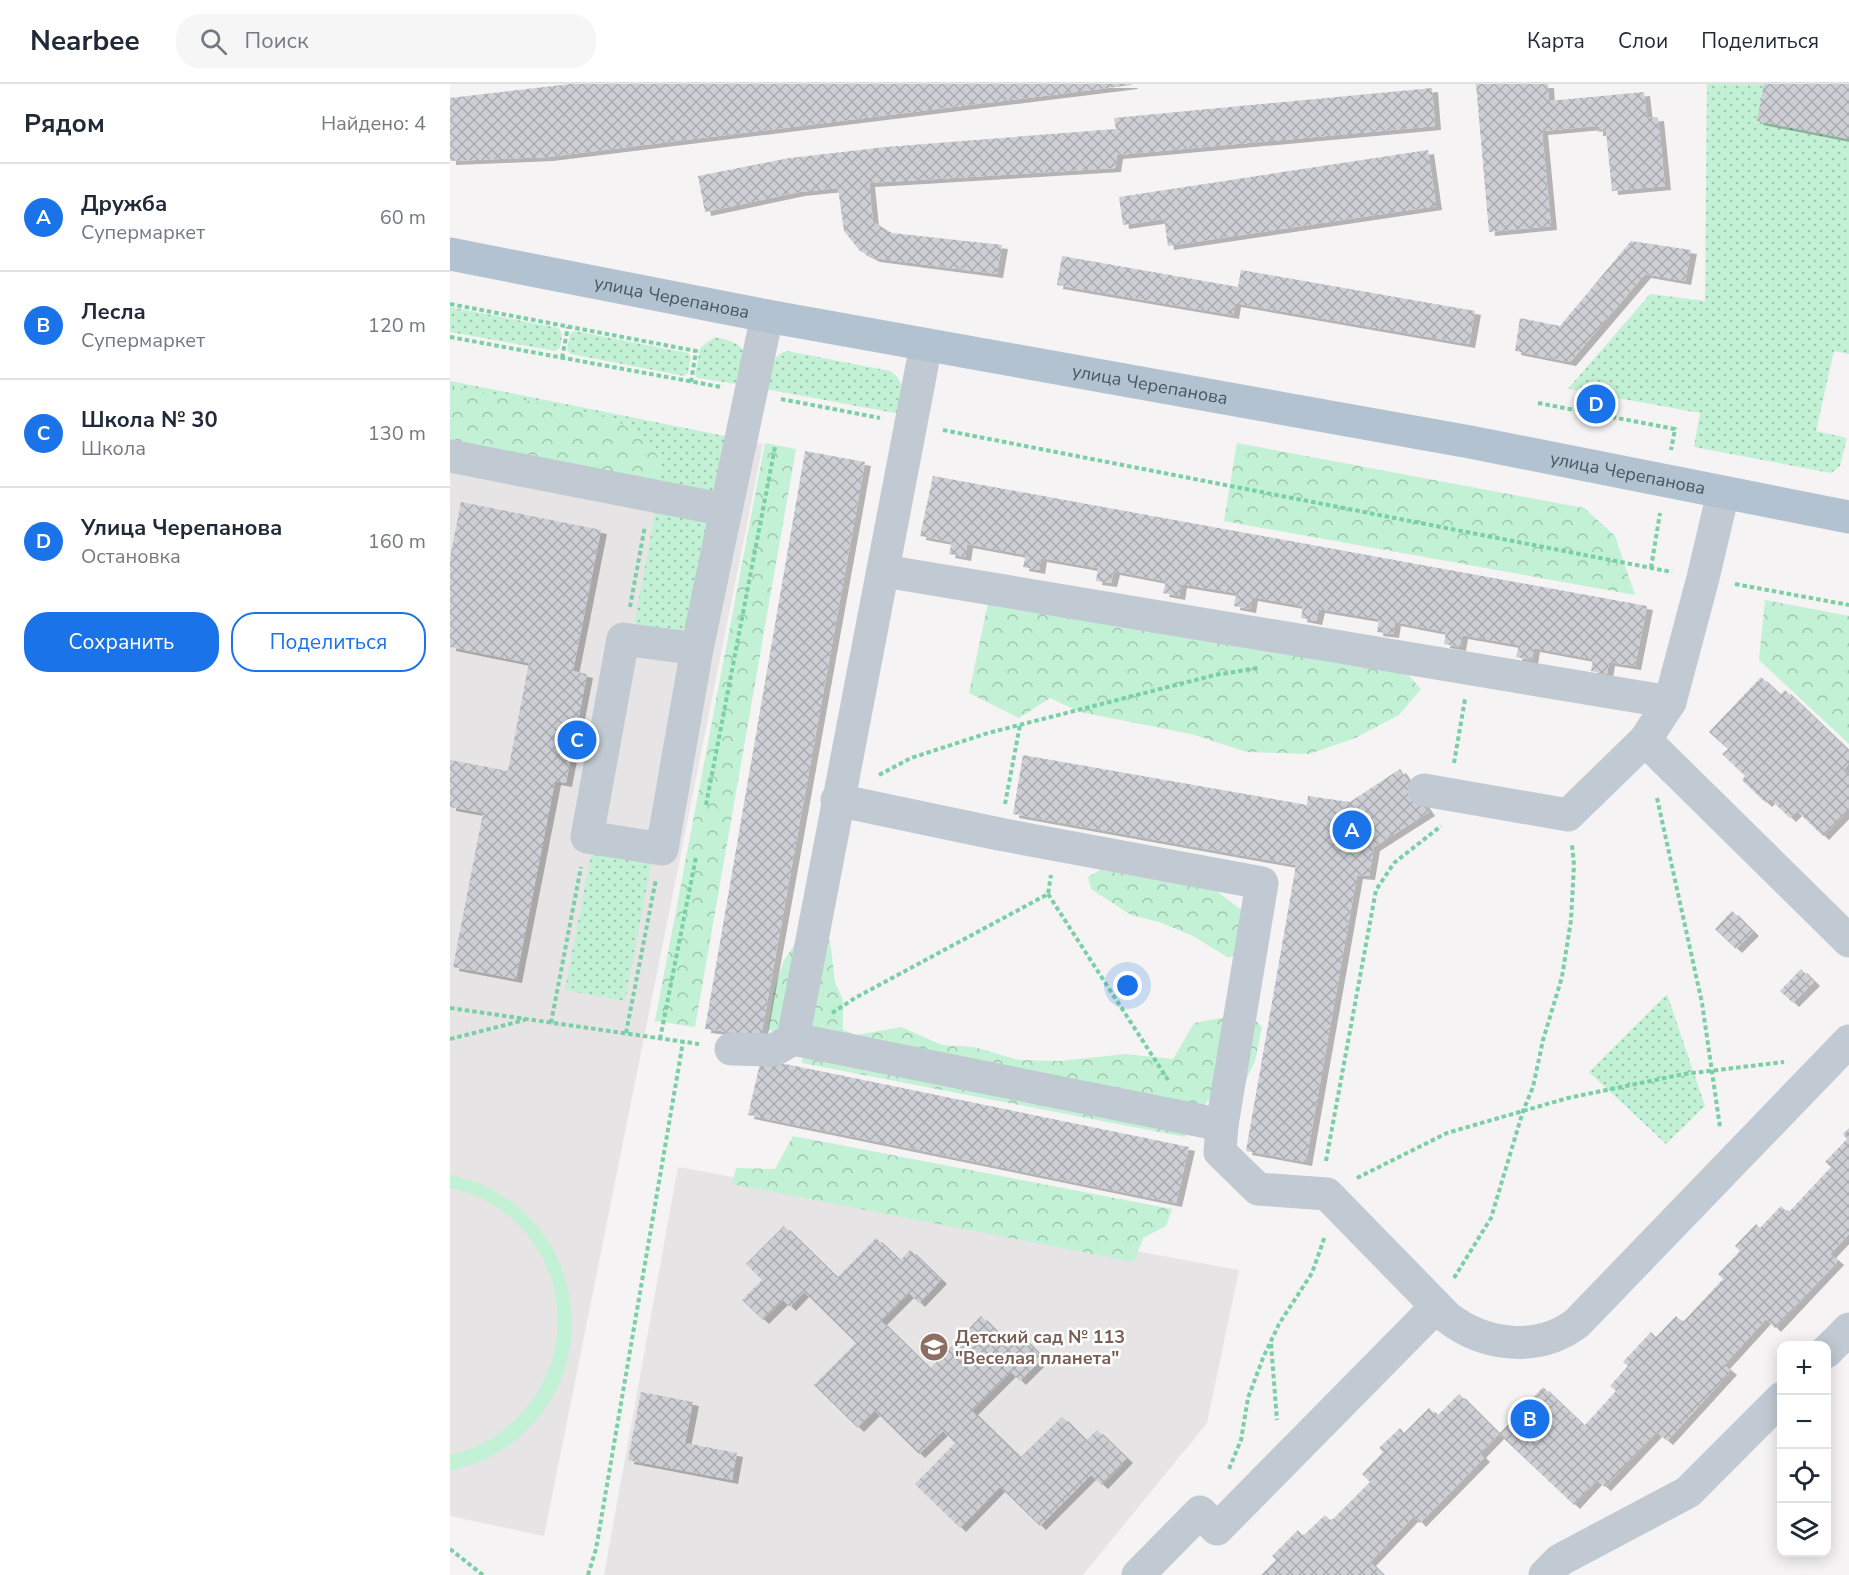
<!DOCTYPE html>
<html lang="ru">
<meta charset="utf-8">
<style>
:root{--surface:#fff;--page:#f6f6f7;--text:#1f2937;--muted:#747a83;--line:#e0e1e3;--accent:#1a73e8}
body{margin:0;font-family:"Nunito Sans",sans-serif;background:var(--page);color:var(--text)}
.controls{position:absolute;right:18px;bottom:18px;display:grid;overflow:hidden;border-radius:12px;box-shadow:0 3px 15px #0003}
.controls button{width:54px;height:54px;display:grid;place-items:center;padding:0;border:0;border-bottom:2px solid var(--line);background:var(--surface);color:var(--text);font:30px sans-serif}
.you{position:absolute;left:678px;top:902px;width:21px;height:21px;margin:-15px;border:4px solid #fff;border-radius:50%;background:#1a73e8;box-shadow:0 0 0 9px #1a73e833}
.badge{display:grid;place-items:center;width:39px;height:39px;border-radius:50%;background:var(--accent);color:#fff;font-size:20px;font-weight:700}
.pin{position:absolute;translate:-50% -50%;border:3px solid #fff;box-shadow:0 2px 6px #0006}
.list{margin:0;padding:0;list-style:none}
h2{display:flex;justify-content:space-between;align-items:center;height:78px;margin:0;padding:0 24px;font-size:26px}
h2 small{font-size:20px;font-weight:400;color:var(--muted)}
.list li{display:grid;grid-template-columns:39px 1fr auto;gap:18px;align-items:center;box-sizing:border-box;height:108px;padding:0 24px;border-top:2px solid var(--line)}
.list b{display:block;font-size:22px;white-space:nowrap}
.list p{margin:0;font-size:20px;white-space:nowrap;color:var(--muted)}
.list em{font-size:20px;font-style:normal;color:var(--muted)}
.actions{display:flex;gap:12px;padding:18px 24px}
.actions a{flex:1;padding:14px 0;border:2px solid var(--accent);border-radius:24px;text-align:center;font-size:21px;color:var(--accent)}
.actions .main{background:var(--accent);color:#fff}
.icon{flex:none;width:33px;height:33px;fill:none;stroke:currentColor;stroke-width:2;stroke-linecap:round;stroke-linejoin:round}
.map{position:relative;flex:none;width:1399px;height:1491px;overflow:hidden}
header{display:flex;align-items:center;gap:36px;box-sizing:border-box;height:84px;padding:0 30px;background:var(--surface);border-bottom:2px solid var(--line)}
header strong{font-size:28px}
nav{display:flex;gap:33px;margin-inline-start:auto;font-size:21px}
.search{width:420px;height:54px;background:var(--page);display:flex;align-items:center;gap:15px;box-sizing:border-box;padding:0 21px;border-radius:24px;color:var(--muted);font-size:22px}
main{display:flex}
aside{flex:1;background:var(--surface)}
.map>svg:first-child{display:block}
</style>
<header>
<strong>Nearbee</strong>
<div class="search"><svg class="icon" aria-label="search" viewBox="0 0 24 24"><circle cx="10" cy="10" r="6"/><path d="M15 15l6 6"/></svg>Поиск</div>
<nav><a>Карта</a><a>Слои</a><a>Поделиться</a></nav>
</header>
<main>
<aside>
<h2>Рядом<small>Найдено: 4</small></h2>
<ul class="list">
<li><span class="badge">A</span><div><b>Дружба</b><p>Супермаркет</p></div><em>60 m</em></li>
<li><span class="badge">B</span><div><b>Лесла</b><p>Супермаркет</p></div><em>120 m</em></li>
<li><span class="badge">C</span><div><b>Школа № 30</b><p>Школа</p></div><em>130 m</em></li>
<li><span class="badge">D</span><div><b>Улица Черепанова</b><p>Остановка</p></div><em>160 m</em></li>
</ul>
<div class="actions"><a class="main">Сохранить</a><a>Поделиться</a></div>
</aside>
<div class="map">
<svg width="1399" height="1491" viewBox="0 0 1399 1491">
<defs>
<pattern id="grass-dots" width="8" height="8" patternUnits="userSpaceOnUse" patternTransform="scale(1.5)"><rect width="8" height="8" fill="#c3f1d5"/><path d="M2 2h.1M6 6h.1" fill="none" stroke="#a0c6b0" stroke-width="1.8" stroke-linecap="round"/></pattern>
<pattern id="forest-crowns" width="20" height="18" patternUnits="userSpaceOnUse" patternTransform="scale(1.5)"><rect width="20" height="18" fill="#c3f1d5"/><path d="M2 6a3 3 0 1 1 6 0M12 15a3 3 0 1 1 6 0" fill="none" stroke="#a0c6b0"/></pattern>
<pattern id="building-cross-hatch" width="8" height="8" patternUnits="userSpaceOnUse" patternTransform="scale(1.5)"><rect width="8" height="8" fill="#cdcfd5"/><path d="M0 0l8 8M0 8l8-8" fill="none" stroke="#a8abb0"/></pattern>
<filter id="shadow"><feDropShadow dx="6" dy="4" stdDeviation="0" flood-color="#0004"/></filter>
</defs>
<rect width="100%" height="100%" fill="#f5f3f3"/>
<g fill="#e6e4e5">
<polygon points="0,297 313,360 94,1452 0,1432"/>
<polygon points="228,1083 789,1186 757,1339 633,1491 154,1491"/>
</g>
<g fill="url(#grass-dots)">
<polygon points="1257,0 1399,0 1399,270 1384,267 1366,347 1397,354 1390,382 1381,389 1244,363 1250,329 1118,305 1200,210 1255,217"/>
<polygon points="0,223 109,244 112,251 110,264 105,267 0,248"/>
<polygon points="125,247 238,269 241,273 238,289 234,292 121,270 117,266 120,250"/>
<path d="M265,253c36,8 31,15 27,48l-44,-7 -3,-3 5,-27z"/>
<path d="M337,267l103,20c17,11 13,26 10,43l-135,-25c4,-14 5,-34 22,-38z"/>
<polygon points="0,297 280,353 268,417 0,366"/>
<polygon points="206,424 263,435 240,557 183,546"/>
<polygon points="142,765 202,776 175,917 115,906"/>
<polygon points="1217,910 1255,1022 1216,1060 1139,988"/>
</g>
<g fill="url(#forest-crowns)">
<polygon points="0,302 163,333 199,361 212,378 207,398 0,361"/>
<polygon points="315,359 346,365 245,943 205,937"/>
<polygon points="787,359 1134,424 1165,452 1185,511 774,437"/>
<polygon points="539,514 953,585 971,605 949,631 905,654 859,670 797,668 741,650 630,628 600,614 569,634 519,609"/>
<polygon points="1315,516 1399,532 1399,660 1309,576"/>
<polygon points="650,786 763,804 794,828 795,863 779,874 743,852 709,838 681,831 641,805 638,793"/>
<polygon points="357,843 380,857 385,898 393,916 393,946 407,951 451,943 492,961 524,963 569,976 610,977 675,970 723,975 744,939 798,929 812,943 805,977 795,998 758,1016 735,1053 352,979 352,966 336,952 318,946 324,906 334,876"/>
<polygon points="343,1052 722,1125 716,1142 693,1154 684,1178 282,1100 286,1084 325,1085"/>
</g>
<path fill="#c3f1d5" d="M0,1091c126,25 165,184 66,265 -19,15 -42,26 -66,30v-15c24,-5 47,-17 64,-34 80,-76 45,-210 -64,-233z"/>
<g fill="url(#building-cross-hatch)" filter="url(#shadow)">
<polygon points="120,0 681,0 682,1 97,73 0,77 0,14"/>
<polygon points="1026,0 1098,0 1099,17 1194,8 1197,34 1208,33 1215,102 1162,107 1156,47 1147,48 1147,42 1092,47 1101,142 1039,148"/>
<polygon points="1314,0 1399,0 1399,55 1307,37"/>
<polygon points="982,4 985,42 667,71 665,84 419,99 423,138 442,149 552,161 547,190 424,174 410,167 394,147 388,104 349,108 255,128 248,92 340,74 436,63 666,45 664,34"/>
<polygon points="978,66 986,122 718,162 714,135 673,141 669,113"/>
<polygon points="1181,157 1241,166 1235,197 1195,190 1120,278 1065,267 1070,234 1110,242"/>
<polygon points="612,172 788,203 791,186 1025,227 1019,260 785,219 783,231 607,201"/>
<polygon points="355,367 415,378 311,952 255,945"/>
<polygon points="483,392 1197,522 1185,582 1159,578 1157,590 1141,587 1143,575 1084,564 1082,576 1066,573 1069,561 1012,551 1010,563 994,560 996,548 945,538 943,550 927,548 929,535 869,525 866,537 851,534 853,522 802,513 800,525 784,522 786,509 731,500 729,512 713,509 716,497 664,487 661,499 646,497 648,484 591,474 589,486 573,483 576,471 517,460 515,473 499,470 502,458 470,452"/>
<polygon points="11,418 151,446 123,587 137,590 116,699 105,697 66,895 3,883 33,729 0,723 0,676 58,687 79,579 0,563 0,474"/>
<polygon points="1311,593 1330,611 1335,606 1399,667 1399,679 1394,685 1399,690 1399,725 1373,752 1347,727 1340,734 1320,715 1316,719 1292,696 1295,692 1272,670 1278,665 1259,648"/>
<polygon points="573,671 857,721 858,712 900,718 950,685 979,728 924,763 919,792 907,791 856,1078 796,1067 846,781 563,730"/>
<polygon points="1282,827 1303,848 1286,865 1265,845"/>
<polygon points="1351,885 1364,898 1343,919 1330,907"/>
<polygon points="311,975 739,1063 726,1119 298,1031"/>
<polygon points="1399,1044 1399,1150 1380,1170 1388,1177 1325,1244 1316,1235 1274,1281 1281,1287 1217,1357 1207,1348 1155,1403 1147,1396 1124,1421 1049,1350 1093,1303 1134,1342 1166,1307 1160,1302 1178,1282 1173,1278 1201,1248 1206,1253 1226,1232 1233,1238 1273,1195 1268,1190 1290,1167 1285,1162 1306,1140 1310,1144 1331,1122 1338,1129 1381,1083 1375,1078 1397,1055 1393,1050"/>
<polygon points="334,1142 387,1194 426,1154 450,1177 460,1166 491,1196 469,1219 459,1209 431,1237 480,1285 531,1232 556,1257 566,1247 593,1274 570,1297 561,1288 522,1327 570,1374 612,1333 636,1357 647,1346 677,1375 652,1401 641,1391 590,1442 550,1403 510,1444 465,1400 505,1359 493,1347 469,1370 425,1327 408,1344 364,1301 406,1259 354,1208 340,1223 333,1216 313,1236 292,1216 312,1196 296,1180"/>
<polygon points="191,1308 243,1318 235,1359 287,1369 282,1396 178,1376"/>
<polygon points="1009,1310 1049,1350 1030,1370 1034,1374 970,1439 964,1432 920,1478 933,1491 811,1491 826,1476 822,1472 848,1446 853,1452 875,1431 881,1437 920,1398 912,1390 933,1368 929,1364 950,1344 954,1349 979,1324 987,1332"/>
</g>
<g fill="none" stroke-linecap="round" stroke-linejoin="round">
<g stroke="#7ad0a6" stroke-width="4" stroke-dasharray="4.5 3" stroke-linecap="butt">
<polyline points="0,220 246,267 241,298"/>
<polyline points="0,253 271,303"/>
<polyline points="112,274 118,243"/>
<polyline points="331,315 430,334"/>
<polyline points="1088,319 1225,345 1221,366"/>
<polyline points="493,346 1222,488"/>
<polyline points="1201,484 1210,429"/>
<polyline points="1285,500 1399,521"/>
<polyline points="180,523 195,442"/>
<polyline points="1004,679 1015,615"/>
<polyline points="429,691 461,674 538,649 765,591 808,584"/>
<polyline points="1207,714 1252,919 1270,1043"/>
<polyline points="555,720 570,641"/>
<polyline points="256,721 325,363"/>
<polyline points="598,810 718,996"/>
<polyline points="0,924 249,960"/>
<polyline points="382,929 405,914 598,810 601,791"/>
<polyline points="101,939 131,783"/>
<polyline points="176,949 206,795"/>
<polyline points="0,955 75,936"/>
<polyline points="210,955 246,773"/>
<polyline points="876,1077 926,806 944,779 991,742"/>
<polyline points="907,1094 997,1049 1118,1014 1234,990 1334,978"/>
<polyline points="1004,1194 1041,1134 1073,1027 1083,1003 1093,956 1112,893 1121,836 1124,781 1122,761"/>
<polyline points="821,1260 827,1336"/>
<polyline points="779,1385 791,1356 798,1314 813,1274 829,1240 862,1189 875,1152"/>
<polyline points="0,1465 33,1491"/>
<polyline points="138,1491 146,1465 233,958"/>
</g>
<g stroke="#c1cad2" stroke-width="33">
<path d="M476,261c-43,232 -90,463 -133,694l429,86"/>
<polyline points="0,372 276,426 317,232"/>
<polyline points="1273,409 1253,494 1220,618 1195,656 1399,857"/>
<polyline points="434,487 1220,618"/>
<polyline points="247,565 173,555 137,753 212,765 247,565 276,426"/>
<polyline points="974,706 1118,731 1195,656"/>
<path d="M387,716l162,34 263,49 -40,242 -2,27 38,37 69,5 120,123c37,29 91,36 130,6l272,-282"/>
<polyline points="281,965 324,966 343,955"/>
<polyline points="1376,1268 1399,1245"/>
<polyline points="688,1491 750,1428 767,1445 986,1223"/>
<polyline points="1095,1491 1110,1476 1238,1408 1332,1314"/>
</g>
<path stroke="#b3c2d1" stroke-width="33" id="s1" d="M0,170l317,62 703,126 379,75"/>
</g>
<defs>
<g id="school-disc" transform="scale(1.5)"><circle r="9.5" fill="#8d6e63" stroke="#fff"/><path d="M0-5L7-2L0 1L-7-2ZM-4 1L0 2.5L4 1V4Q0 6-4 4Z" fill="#fff"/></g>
</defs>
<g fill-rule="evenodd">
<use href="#school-disc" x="484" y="1263"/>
</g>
<g text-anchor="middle" stroke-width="5" stroke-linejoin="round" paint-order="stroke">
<g font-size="18" fill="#4a5661" stroke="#fff">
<text dy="6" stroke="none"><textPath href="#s1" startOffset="226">улица Черепанова</textPath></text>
<text dy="6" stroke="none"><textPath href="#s1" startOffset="712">улица Черепанова</textPath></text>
<text dy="6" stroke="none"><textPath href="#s1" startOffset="1198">улица Черепанова</textPath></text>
</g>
<g font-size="18" font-weight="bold" fill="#785e54" stroke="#fff" text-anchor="start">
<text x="505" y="1259">Детский сад № 113<tspan x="505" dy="21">"Веселая планета"</tspan></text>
</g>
</g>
</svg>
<div class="controls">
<button>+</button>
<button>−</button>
<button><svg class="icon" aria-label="locate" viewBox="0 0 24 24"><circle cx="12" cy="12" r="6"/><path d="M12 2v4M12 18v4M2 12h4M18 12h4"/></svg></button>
<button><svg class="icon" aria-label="layers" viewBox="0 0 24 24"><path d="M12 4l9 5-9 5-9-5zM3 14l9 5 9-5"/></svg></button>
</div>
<div class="you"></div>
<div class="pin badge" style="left:902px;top:746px">A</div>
<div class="pin badge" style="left:1080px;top:1335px">B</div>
<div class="pin badge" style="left:127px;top:656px">C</div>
<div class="pin badge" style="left:1146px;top:320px">D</div>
</div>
</main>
